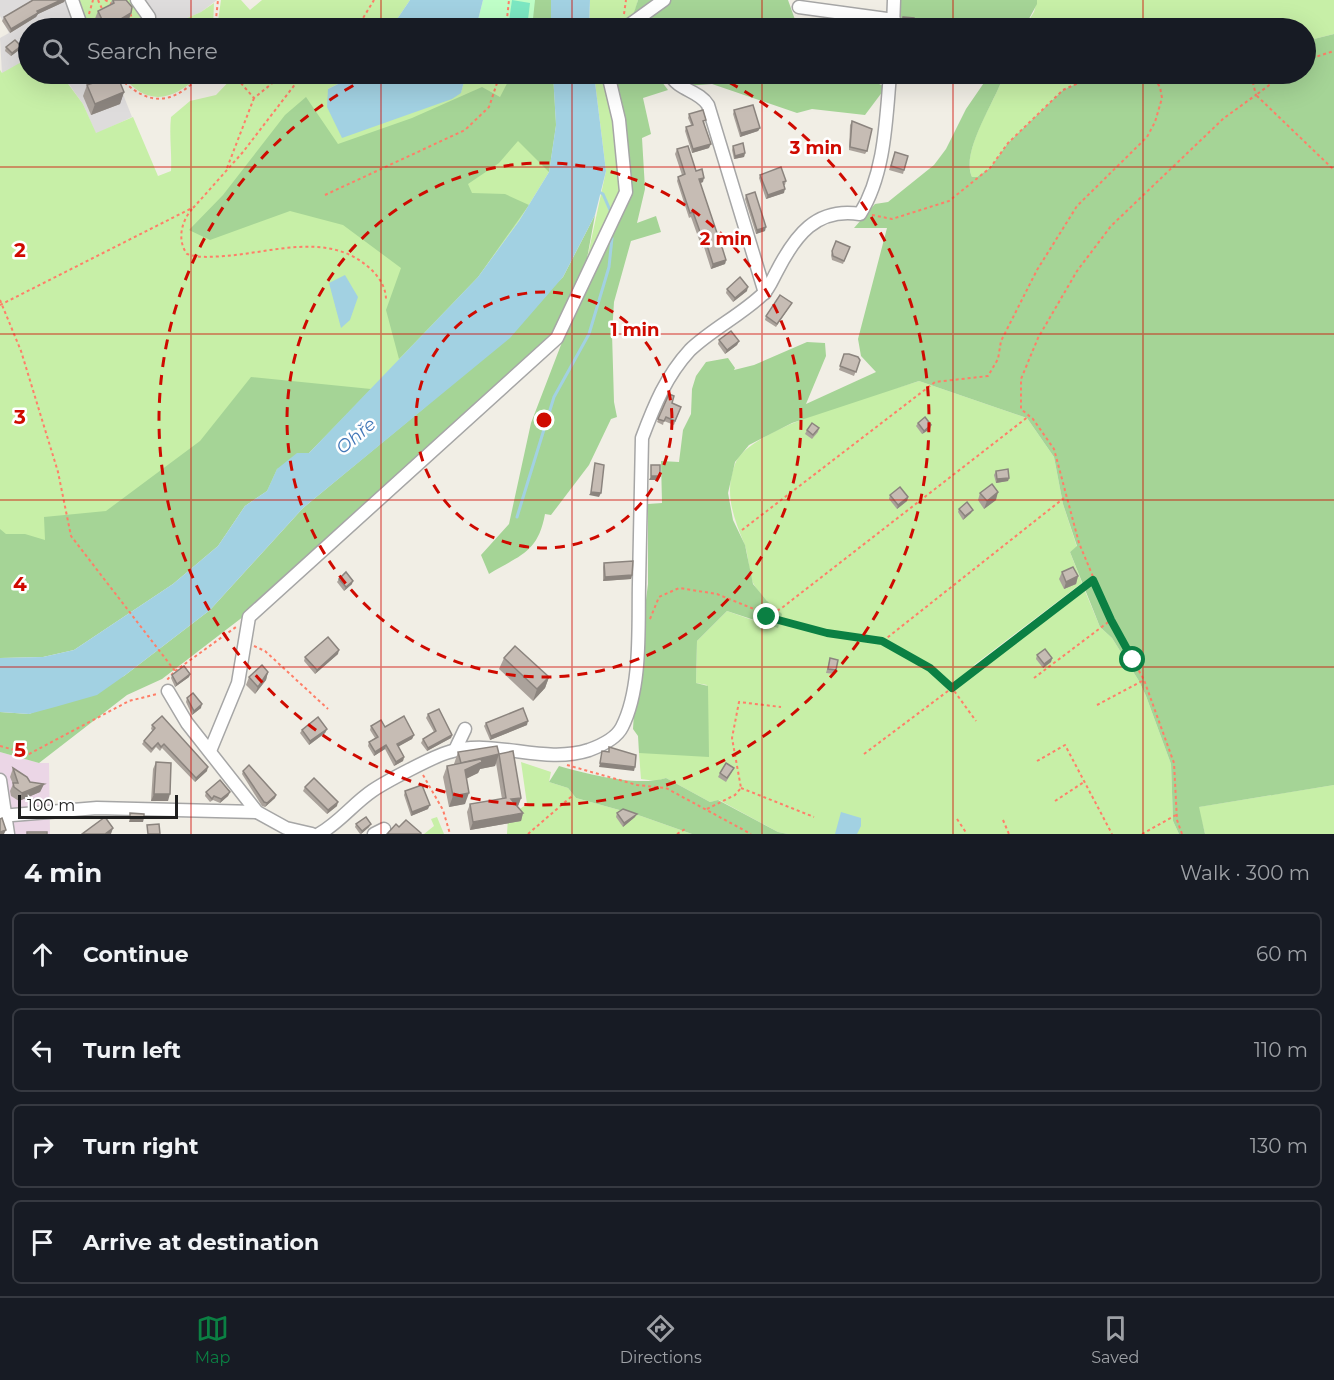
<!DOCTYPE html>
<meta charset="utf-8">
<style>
:root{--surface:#171b24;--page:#20242c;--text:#f1f3f6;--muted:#9ea1a6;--line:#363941;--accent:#0b8043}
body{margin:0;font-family:Montserrat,sans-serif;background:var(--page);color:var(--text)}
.scale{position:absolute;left:18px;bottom:15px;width:160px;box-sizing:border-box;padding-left:6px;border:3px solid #1f1f1f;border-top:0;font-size:16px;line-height:21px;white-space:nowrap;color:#1f1f1f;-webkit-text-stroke:4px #fff;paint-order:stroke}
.stop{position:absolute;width:18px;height:18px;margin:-14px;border:4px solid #0b8043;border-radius:50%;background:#fff}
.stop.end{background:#0b8043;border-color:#fff;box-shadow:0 2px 6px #0008}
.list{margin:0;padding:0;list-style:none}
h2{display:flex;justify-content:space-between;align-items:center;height:78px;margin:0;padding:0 24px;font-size:26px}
h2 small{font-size:20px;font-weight:400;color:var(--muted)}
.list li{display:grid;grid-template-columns:39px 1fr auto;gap:18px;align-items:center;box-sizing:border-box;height:84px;margin:0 12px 12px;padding:0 12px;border:2px solid var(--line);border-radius:9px}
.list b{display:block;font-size:22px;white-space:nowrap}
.list em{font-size:20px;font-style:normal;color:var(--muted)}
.icon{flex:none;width:33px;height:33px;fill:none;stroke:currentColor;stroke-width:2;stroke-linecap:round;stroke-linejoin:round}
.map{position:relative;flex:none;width:1334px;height:834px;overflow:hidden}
.search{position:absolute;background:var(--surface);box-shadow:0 6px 24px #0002;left:18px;right:18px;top:18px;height:66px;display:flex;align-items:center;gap:15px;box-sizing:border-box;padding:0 21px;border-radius:33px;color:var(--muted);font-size:22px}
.sheet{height:462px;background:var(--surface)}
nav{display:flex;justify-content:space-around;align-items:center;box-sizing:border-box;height:84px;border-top:2px solid var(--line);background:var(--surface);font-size:16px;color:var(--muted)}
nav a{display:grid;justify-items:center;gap:3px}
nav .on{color:var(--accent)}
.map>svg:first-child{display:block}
</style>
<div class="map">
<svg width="1334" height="834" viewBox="0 0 1334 834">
<rect width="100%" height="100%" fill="#f1eee5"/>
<g fill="#dedcdc">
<polygon points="0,0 217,0 201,12 164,28 28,28 28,60 2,74 0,38 9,33 0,16"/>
<polygon points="67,74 108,74 113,86 119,84 132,117 96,134 83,104 66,80"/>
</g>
<polygon fill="#ebd6e6" points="0,752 39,763 49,763 50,834 0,834"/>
<g fill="#c7efa7">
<polygon points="77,0 134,0 145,16 146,28 86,28"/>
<polygon points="221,0 241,0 250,10 262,0 410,0 391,28 217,28"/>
<polygon points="590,0 638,0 632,21 618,28 589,28"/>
<polygon points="1037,0 1334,0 1334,34 1306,41 1306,28 1024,28 1034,12"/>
<polygon points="214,3 213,28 164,28 201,12"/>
<path d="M25,60h3v14h56l-18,7 17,23 13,29 37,-16 25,59 13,-5c1,-19 -2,-35 0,-54l19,-16 26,-6 20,-21h122l-30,15 133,3 5,-18h87l3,51 -7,47 -30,49 -41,56 -134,142 -77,72 -267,167v-588l2,3z"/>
<path d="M121,74h80c-28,27 -54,34 -80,0z"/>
<polygon points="594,74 605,74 616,118 623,187 586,264 606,171"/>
<path d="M1004,74h94l-35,16 -55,53 -18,25 -13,9h-5c-12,-27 25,-78 32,-103z"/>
<path d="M919,381l108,37 27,39 9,47 14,43 -7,5 12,31 -108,82 5,5 106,-79 15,36 12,11 27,43 7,15 25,68 2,57 6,13h-391l-10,-2 -59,-32 -9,2 -44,-24 -10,3 -15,-2 -2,-26 21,-1 47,-67 -11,-2 1,-42 30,-30 31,11 9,-21c-5,-6 -11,-12 -14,-18 -5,-13 -4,-28 -9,-40 -11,-27 -20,-50 -9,-79 14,-37 145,-70 184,-83z"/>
<polygon points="521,762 551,772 549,782 568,788 576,798 641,816 692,834 507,834 508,817 527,804"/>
<polygon points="1334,785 1334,834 1205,834 1198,807"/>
<polygon points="437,817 444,834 424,834 434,826 431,819"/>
</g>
<g fill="#a5d496">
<polygon points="531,0 551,0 551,28 526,28"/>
<polygon points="638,0 788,0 798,28 629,28"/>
<polygon points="899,0 1037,0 1037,4 1024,28 921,28 921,22 897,20"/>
<path d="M1334,34v751l-135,22 6,27h-26l-6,-13 -2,-57 -25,-68 -7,-15 -27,-43 -12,-11 -30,-75 7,-6 -14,-42 -9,-47 -27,-39 -108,-37 -127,42 -43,22 -14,17 -7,31 5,27 12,25 8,39 14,17 15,13 -4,14 -51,-17 -30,30 -1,42 12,3 1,71 -70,-4 -1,-17 -5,-7 3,-50 12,-95v-80l14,-1 -1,-42 18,1 4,-32 8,-16 1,-25 4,-13 10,-14 22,-4 7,10 -1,2 20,-5 53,-23 18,1 1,13 -20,48 70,-32 -15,-16 -3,-17 29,-111h-33l21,-24 13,-2 46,-37 12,-16 20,-40 24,-35h14c-7,25 -44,77 -32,103h5l13,-9 18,-25 55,-53 34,-16h209v-33z"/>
<polygon points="512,74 553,74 556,125 549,172 518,141 499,163 468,184 472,193 505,194 529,205 478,277 399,359 386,310 401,268 343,225 290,211 210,240 189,230 223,195 285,115 306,97 338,144 412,118 482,87 500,97"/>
<path d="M614,74h23l3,5 16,-5 12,16 -25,8 8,36 -9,4 3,51 -8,34 19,-7 5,16 -30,9 -17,61 -2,31 2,69 3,15 -6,2 -22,46 -38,50 -6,-1c-7,39 -25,41 -56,60l-8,-19 28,-31 22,-101 33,-86 66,-143z"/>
<polygon points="678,74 856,74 886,87 865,115 812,109 797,113 712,84 686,86"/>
<polygon points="595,215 586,264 553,338 278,582 248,613 162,679 127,695 39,763 0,752 0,712 29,714 124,676 210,610 303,508 424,408 563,277"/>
<polygon points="251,377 371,389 309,453 277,469 267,491 245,506 218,546 173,584 74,650 43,657 0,658 0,529 6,534 25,534 45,540 44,517 106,511 200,441"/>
<path d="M559,766c29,8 78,21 107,12l44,24 8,-2 60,32 10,2h-96l-51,-18 -65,-18 -8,-10 -19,-6z"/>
</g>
<polygon fill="#bffec7" points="483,0 535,0 532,28 476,28"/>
<polygon fill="#7ce7c2" points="512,0 530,3 527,28 508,28"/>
<g fill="#a2d1e2">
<polygon points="410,0 483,0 476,28 391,28"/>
<polygon points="551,0 590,0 589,28 551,28"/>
<polygon points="358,74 466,74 461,93 452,99 342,138 327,107 328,89"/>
<polygon points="553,74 594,74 606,171 595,215 563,277 510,338 303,508 210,610 124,676 97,695 55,707 29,714 0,712 0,658 43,657 74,650 173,584 218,546 245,506 267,491 277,469 297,453 309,453 478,277 519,221 549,172 556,125"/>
<polygon points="345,275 358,297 350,320 341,328 329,283"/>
<polygon points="841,812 861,818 861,826 857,834 835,834"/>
</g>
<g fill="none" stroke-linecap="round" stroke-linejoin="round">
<g stroke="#a2d1e2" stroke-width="3">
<polyline points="599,192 603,194 610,210"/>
<polyline points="517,517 554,397 589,334 609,267 612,238"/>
</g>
<g stroke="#a6a6a6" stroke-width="15">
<g id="minor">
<polyline points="72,0 82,28"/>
<polyline points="137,0 149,17 149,28"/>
<polyline points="799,7 894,20"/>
<polyline points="893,27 894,0"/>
<polyline points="625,28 664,0"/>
<path d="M670,74c8,17 29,16 38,31l57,188"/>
<polyline points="168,691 187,723 257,812 286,828 312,834"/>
<polyline points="455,750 465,729"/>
<polyline points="210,751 238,683 249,617 557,338 626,192 619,120 608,74"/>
<polyline points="0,780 8,834"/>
<polyline points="0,816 97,808 257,812"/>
<path d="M319,834c20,-11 34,-30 53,-43 13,-9 62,-35 77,-39 45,-14 94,13 140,-2 11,-4 27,-11 33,-23 20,-39 16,-100 17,-143 1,-49 2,-97 3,-146 12,-32 24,-62 48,-88 22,-21 51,-35 73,-56 6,-5 10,-16 14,-23 18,-35 39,-64 83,-57 25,-40 26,-94 30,-140"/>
<polyline points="374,834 384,829"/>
</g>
</g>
<g stroke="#ff7e68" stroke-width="2" stroke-dasharray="3 3" stroke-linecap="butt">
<polyline points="98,0 103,11"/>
<polyline points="105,0 112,4"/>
<polyline points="89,14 93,0"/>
<polyline points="624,14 626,0"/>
<polyline points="129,28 132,19 130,12"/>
<polyline points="215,28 218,0"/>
<polyline points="357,28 374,0"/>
<polyline points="506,28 509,0"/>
<polyline points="1306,60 1334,51"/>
<path d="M116,74c31,33 55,33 86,0"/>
<polyline points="233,74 254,98 275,81 296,83"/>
<polyline points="1284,74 1256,95 1334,170"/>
<polyline points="227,168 254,98"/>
<polyline points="325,195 465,130 489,107 500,74"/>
<path d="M192,209c-11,13 -15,31 -5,45 12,4 24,3 37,2 47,-3 101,-24 142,9 11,9 20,20 20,35"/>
<polyline points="872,215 892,219 949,201 990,168 1008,143 1063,90 1098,74"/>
<polyline points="0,300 21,351 58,472 71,536 175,671 167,680"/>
<polyline points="0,305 194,207 243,152 303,74"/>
<polyline points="742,530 935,382 988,376 998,359 1001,341 1037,270 1077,206 1147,137 1155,122 1162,98 1160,87 1151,74"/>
<polyline points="767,617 783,607 1029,416"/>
<polyline points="650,619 659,597 679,588 717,594 788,623 827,633 882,641 930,668 952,688 1093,580"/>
<polyline points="883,641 1064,498"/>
<polyline points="254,646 265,651 328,709"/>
<polyline points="175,671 236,627"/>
<polyline points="1034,678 1111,620"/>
<polyline points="1097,705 1144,680"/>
<polyline points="0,746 29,754 129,701 157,694"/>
<polyline points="864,754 952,688 976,721"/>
<polyline points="1037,761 1065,745 1112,834"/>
<polyline points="567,765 637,785 666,788 751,834"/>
<polyline points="423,775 443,810 450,834"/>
<polyline points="741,788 814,817"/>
<polyline points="1055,801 1084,782"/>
<polyline points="707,809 735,795 741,788 732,738 739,702 781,707"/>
<polyline points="957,819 967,834"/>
<polyline points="1003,820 1009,834"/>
<polyline points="528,834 572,796"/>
<polyline points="677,834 685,829"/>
<polyline points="1142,834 1176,815"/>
<polyline points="1182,834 1177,820 1174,763 1144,680 1111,620 1079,543 1054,449 1033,419 1021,409 1021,379 1038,338 1077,271 1111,226 1224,118 1256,95 1253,83 1242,75 1230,74"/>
</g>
<use href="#minor" stroke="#fff" stroke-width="12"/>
</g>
<g fill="#aaa29b">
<polygon points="33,0 65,0 64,2 38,14 36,17 10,33 2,21 4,17"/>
<polygon points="112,0 126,0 131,13 126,28 93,28 92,26 98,11 110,5"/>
<polygon points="6,47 19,50 11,56 5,51"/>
<polygon points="87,85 124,92 120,104 91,115 83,96"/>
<polygon points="734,110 760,128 758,131 740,137 733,114"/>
<polygon points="689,114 705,123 704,124 709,148 692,153 685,131 686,127 691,125 688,118"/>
<polygon points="852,121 867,151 865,154 849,150 850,125"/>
<polygon points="733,146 745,153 744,157 734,159 732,150"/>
<polygon points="677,149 696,171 703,182 700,183 726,260 725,264 711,269 704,247 702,248 691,217 689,218 677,181 678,177 682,175 675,154"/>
<polygon points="895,152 908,156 903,174 889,170"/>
<polygon points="760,175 786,181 785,185 784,185 784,193 766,199 759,178"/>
<polygon points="746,195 765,231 756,234 745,199"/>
<polygon points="836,241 850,247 843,264 832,260 831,255"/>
<polygon points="727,289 747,291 733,302 726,293"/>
<polygon points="790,306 776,327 765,320 766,316"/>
<polygon points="719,340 739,341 737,345 725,354 718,344"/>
<polygon points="844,354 860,360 854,376 839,370"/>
<polygon points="669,394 672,403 681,407 674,425 664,421 663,425 657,422"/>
<polygon points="918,423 930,429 922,434 916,426"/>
<polygon points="819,428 818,432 812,439 805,434 807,430"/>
<polygon points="996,471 1009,478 1008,481 996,483 994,475"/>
<polygon points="980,493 996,500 984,509 978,500"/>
<polygon points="890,495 908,497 907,501 897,509 889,499"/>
<polygon points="959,509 971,513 963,520 958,512"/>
<polygon points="604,563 632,575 631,579 603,581 603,567"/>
<polygon points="1062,572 1078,576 1076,584 1064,589 1059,579"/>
<polygon points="339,579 352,584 344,591 337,582"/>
<polygon points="338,654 315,674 304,661 305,657"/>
<polygon points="1037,655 1052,658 1051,662 1043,668 1036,659"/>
<polygon points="504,658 549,677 545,688 533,701 499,669"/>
<polygon points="830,658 836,670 835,674 826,673"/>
<polygon points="268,672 266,680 255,694 246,685 249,677"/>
<polygon points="190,674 189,677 175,687 171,678 172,675"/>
<polygon points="187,698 201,708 192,715 186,702"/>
<polygon points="428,714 452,735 451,738 427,751 421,743 423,739 434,732 426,718"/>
<polygon points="486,723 527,725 490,740 484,726"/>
<polygon points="152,725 207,771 195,782 162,748 160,751 156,747 151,753 142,744 144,741 153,731 151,729"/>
<polygon points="371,726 385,727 414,735 412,739 398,746 404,757 403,761 394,766 385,749 374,756 368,746 369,742 375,738 370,730"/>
<polygon points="327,729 325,733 309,745 300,733 302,730"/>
<polygon points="458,752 499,754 521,798 518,806 517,806 523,813 521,821 470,830 467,812 470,804 502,799 496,763 495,766 480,769 478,773 466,779 465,804 449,807 443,777 447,766 454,764"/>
<polygon points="156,762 168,801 151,801 153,769"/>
<polygon points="13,768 30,782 44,784 40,792 19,801 11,796 10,791 13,784 10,777"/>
<polygon points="243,771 276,795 275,798 265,807 262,806 242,774"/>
<polygon points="732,772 726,782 718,777 720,773"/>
<polygon points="305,787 337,806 327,814 303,791"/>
<polygon points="405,791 428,809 411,816 404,795"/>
<polygon points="206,792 230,792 228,796 220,803 213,800 210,802 205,796"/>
<polygon points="617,813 635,817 623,827 616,817"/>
<polygon points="356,824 369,827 361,834 360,834 355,827"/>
</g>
<g fill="#8b847e">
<polygon points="61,0 65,0 64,2 38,14 36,17 10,33 11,29 37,11"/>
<polygon points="131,13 126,28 106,28"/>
<polygon points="21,46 19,50 11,56 12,53"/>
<polygon points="124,92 120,104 91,115 95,104"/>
<polygon points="760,128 758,131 740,137 741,133"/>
<polygon points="711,144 709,148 692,153 693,149"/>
<polygon points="745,153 744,157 734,159 735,156"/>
<polygon points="704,178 703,182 698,184 699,179"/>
<polygon points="785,189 784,193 766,199 768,195"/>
<polygon points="766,227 765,231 756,234 757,230"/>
<polygon points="726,260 725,264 711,269 713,264"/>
<polygon points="748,287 747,291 733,302 735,298"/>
<polygon points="739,341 737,345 725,354 727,350"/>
<polygon points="931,425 930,429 922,434 924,431"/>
<polygon points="651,476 660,476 658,480 649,480"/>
<polygon points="1009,478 1008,481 996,483 997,479"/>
<polygon points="591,492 601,493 599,497 589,495"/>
<polygon points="998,492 996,500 984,509 987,501"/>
<polygon points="908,497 907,501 897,509 898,505"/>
<polygon points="973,510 971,513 963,520 965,516"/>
<polygon points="632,575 631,579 603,581 605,577"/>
<polygon points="1078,576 1076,584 1064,589 1066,582"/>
<polygon points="353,581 352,584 344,591 346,587"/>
<polygon points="339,650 338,654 315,674 317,670"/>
<polygon points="1052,658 1051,662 1043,668 1044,664"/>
<polygon points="268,672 266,680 255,694 258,687"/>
<polygon points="190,674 189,677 175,687 177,684"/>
<polygon points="549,677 545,688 533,701 537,689"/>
<polygon points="202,704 201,708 192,715 194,711"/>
<polygon points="528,721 527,725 490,740 491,736"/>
<polygon points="327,729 325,733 309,745 310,741"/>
<polygon points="414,735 412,739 396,748 397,744"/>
<polygon points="452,735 451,738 427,751 428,748"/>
<polygon points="386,745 385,749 374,756 375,752"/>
<polygon points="499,754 495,766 480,769 478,773 461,781 461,763"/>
<polygon points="404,757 403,761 394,766 396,762"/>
<polygon points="600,763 635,767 634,771 599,767"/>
<polygon points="208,767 207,771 195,782 196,778"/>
<polygon points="44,784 40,792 19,801 22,793"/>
<polygon points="230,792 228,796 220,803 221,799"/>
<polygon points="469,793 465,804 449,807 453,796"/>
<polygon points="154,794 170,794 168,801 151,801"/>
<polygon points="276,795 275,798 265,807 267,803"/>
<polygon points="521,798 518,806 508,807 511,799"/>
<polygon points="338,802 337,806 327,814 328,810"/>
<polygon points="430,805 428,809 411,816 412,812"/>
<polygon points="523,813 521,821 470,830 473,822"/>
<polygon points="637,814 635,817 623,827 624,823"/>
<polygon points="130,818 144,818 143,822 129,822"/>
<polygon points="371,824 369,827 361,834 362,831"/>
<polygon points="113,828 111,834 105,834"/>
<polygon points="6,830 4,834 0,834 0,832"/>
</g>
<g fill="#c6bcb4" stroke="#8b847e" stroke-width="1.5">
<polygon points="33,0 61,0 37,11 38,13 11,29 4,17"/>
<polygon points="113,0 126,0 132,7 131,13 106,28 98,11 114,3"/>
<polygon points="903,17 914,18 913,28 902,28"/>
<polygon points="835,21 849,23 849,28 834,28"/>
<polygon points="15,40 21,46 12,53 6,47"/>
<polygon points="117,75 124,92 95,104 87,85"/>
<polygon points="753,105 760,128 741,133 734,110"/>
<polygon points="703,110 706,120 703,121 711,144 693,149 686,127 693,125 689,114"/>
<polygon points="852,121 872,129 867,151 850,147"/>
<polygon points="743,143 745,153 735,156 733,146"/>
<polygon points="688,146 696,171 702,169 704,178 699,179 718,236 722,239 721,244 726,260 713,264 706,242 704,243 693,212 690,213 678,177 685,174 677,149"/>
<polygon points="895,152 908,156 904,170 891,166"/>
<polygon points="781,167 786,181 783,182 785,189 768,195 760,175"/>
<polygon points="755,192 766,227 757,230 746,195"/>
<polygon points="836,241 850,247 844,261 833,256 832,251"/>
<polygon points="740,277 748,287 735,298 727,289"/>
<polygon points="780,295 792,303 777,324 766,316"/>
<polygon points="731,331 739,341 727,350 719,340"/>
<polygon points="844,354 849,354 858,357 860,360 856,372 840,366"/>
<polygon points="669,394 674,396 672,403 681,407 675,421 666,417 664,421 658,419"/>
<polygon points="925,417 931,425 924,431 918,423"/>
<polygon points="812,423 819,428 813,435 807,430"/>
<polygon points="595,463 604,465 601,493 591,492"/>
<rect x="651" y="465" width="9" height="11"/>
<polygon points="1008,469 1009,478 997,479 996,471"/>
<polygon points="992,484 998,492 987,501 980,493"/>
<polygon points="900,487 908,497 898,505 890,495"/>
<polygon points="967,502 973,510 965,516 959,509"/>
<polygon points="633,561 632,575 605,577 604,563"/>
<polygon points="1073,567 1078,576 1066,582 1062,572"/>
<polygon points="346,572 353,581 346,587 339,579"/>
<polygon points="328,637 339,650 317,670 305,657"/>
<polygon points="515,646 549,677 537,689 504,658"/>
<polygon points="1045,649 1052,658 1044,664 1037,655"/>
<polygon points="830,658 838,660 836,670 828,669"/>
<polygon points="262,665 268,672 258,687 249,677"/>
<polygon points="184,666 190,674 177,684 172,675"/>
<polygon points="193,693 202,704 194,711 187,698"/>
<polygon points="523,708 528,721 491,736 486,723"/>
<polygon points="439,709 452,735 428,748 423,739 436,731 428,714"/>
<polygon points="162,716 208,767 196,778 164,744 161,747 158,743 152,749 144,741 155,728 152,725"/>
<polygon points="404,716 414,735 397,744 404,757 396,762 386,745 375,752 369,742 378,737 371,726 381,720 385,727"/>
<polygon points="318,717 327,729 310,741 302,730"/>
<polygon points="497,746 499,754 461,763 458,752"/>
<polygon points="609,747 636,755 635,767 600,763 602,751 609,752"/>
<polygon points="513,751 521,798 511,799 523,813 473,822 470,804 506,798 499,754"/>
<polygon points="481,759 482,762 465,770 469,793 453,796 447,766"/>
<polygon points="156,762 171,763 170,794 154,794"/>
<polygon points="726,763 734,768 727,778 720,773"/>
<polygon points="249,765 276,795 267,803 264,802 243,771"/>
<polygon points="13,768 27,777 30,782 44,784 22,793 14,787 13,783 18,783"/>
<polygon points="314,778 338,802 328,810 305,787"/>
<polygon points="220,780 230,792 221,799 214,796 212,799 206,792"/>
<polygon points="422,785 430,805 412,812 405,791"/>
<polygon points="623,809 637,814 624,823 617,813"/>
<polygon points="130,813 144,814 144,818 130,818"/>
<polygon points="105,817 113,828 105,834 82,834"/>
<polygon points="366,817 371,824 362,831 356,824"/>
<polygon points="2,818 6,830 0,832 0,819"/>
<polygon points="406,820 421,833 421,834 387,834 396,824 399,827"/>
<polygon points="159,824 160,834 148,834 147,825"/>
<rect x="27" y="832" width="20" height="2"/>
</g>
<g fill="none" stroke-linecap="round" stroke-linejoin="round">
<polyline stroke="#0b8043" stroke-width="8" points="767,617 827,633 882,641 930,668 952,688 1093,580 1111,620 1133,660"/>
</g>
<path fill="none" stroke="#cf0a00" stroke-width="1.5" stroke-opacity="0.55" d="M191,0v28M381,0v28M572,0v28M762,0v28M953,0v28M1143,0v28M191,74v760M381,74v760M572,74v760M762,74v760M953,74v760M1143,74v760M0,167h1334M0,334h1334M0,500h1334M0,667h1334"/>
<g fill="none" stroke="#cf0a00" stroke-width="3" stroke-dasharray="10 8">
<circle cx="544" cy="420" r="128"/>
<circle cx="544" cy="420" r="257"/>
<path d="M713 74A385 385 0 1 1 375 74"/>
</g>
<g text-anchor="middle" stroke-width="5" stroke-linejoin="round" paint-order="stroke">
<g font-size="18" font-style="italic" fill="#4378b8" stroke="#fff">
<text transform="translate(356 436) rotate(-40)" y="6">Ohře</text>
</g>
</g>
<g font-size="20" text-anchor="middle" font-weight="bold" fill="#cf0a00" stroke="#fff" stroke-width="5" stroke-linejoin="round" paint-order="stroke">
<text x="20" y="257">2</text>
<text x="20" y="424">3</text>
<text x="20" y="591">4</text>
<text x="20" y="757">5</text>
</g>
<circle cx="544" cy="420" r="9" fill="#cf0a00" stroke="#fff" stroke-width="3"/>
<g font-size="18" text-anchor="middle" font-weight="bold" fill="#cf0a00" stroke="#fff" stroke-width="5" stroke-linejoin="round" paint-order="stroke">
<text x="816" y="154">3 min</text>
<text x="726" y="245">2 min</text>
<text x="635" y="336">1 min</text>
</g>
</svg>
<div class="scale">100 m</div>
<div class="stop" style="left:1133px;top:660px"></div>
<div class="stop end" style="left:767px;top:617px"></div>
<div class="search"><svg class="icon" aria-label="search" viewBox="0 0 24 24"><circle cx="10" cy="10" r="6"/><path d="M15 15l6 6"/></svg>Search here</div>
</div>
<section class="sheet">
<h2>4 min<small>Walk · 300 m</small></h2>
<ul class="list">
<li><svg class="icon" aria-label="ahead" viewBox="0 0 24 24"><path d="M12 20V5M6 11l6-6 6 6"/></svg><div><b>Continue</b></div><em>60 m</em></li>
<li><svg class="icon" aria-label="left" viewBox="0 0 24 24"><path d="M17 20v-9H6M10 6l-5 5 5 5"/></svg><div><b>Turn left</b></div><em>110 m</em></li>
<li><svg class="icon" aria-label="right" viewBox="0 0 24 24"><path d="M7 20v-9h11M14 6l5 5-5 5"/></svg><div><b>Turn right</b></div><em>130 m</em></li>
<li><svg class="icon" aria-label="arrive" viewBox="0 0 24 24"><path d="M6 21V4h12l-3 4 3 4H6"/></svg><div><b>Arrive at destination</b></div></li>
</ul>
</section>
<nav>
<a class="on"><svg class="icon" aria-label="map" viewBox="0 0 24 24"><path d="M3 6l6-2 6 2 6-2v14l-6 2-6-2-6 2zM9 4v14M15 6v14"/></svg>Map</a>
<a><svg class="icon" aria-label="directions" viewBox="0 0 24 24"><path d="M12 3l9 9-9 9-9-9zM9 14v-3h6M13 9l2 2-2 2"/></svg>Directions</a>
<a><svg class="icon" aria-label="saved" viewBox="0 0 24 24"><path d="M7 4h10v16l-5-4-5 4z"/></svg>Saved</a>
</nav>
